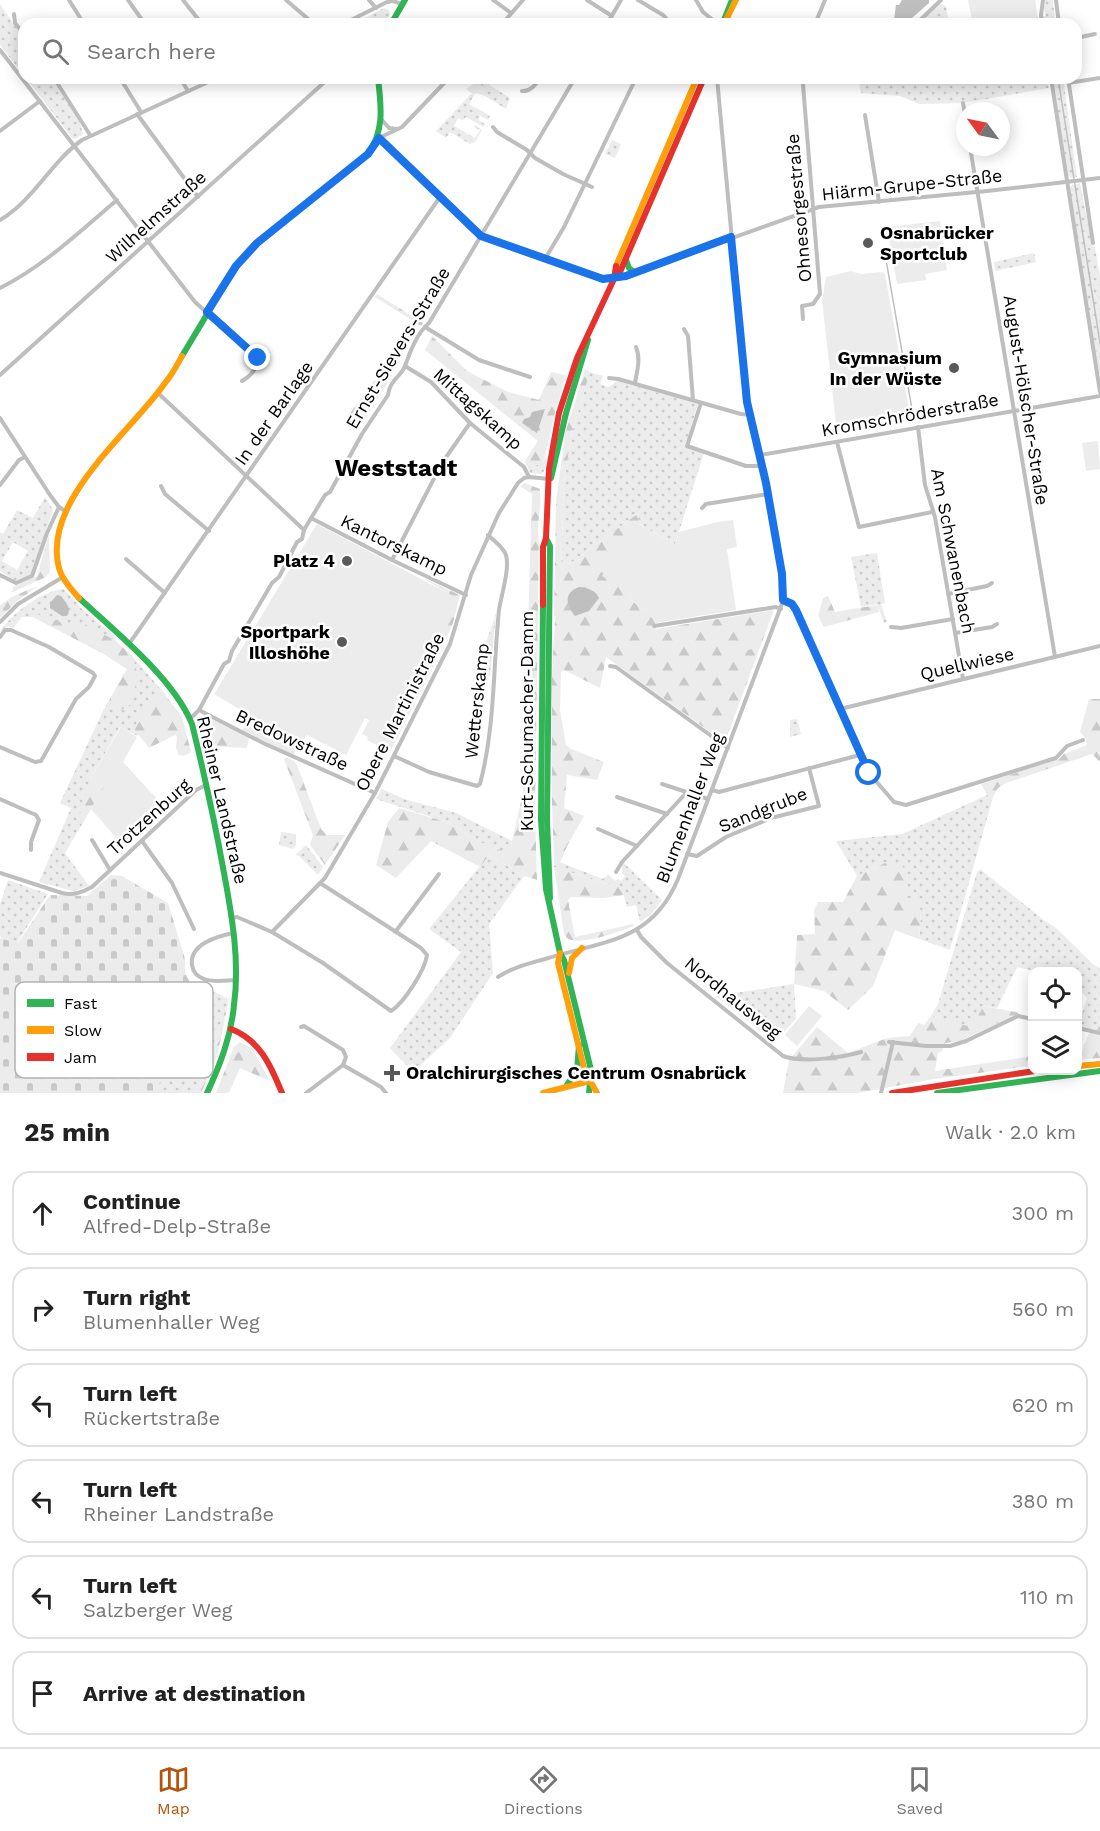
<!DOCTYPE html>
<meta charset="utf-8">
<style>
:root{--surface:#fff;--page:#f6f6f6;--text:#222;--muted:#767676;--line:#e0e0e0;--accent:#b45309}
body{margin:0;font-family:"Work Sans",sans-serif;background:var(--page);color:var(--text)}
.controls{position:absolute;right:18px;bottom:18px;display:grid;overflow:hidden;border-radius:12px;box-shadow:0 3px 15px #0003}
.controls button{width:54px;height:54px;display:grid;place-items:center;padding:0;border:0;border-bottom:2px solid var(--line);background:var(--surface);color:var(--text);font:30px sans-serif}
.compass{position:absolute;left:956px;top:102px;width:54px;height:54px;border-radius:50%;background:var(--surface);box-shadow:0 3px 15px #0003;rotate:303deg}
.stop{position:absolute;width:18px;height:18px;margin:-14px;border:4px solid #1a73e8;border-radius:50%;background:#fff}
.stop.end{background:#1a73e8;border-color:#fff;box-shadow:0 2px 6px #0008}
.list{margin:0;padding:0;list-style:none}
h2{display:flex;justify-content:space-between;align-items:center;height:78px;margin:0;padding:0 24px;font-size:26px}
h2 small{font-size:20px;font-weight:400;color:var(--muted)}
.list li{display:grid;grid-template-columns:39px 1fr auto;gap:18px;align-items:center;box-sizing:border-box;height:84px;margin:0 12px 12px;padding:0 12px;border:2px solid var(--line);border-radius:18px}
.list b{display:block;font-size:22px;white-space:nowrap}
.list p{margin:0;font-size:20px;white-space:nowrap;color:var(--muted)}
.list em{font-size:20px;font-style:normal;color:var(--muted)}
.icon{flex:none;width:33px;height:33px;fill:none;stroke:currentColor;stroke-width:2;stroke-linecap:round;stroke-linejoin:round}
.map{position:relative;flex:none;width:1100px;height:1093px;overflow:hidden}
.search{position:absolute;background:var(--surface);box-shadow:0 3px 15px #0003;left:18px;right:18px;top:18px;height:66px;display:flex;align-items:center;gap:15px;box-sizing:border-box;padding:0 21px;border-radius:18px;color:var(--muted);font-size:22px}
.sheet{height:654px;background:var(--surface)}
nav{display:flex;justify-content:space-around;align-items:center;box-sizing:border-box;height:84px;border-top:2px solid var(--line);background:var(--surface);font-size:16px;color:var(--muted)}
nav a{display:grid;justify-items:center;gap:3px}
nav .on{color:var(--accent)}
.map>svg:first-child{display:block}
</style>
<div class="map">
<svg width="1100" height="1093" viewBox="0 0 1100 1093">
<defs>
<pattern id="green-dots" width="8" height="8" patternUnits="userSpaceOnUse" patternTransform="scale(1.5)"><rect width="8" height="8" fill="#ececec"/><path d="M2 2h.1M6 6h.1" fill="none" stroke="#c9c9c9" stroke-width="1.8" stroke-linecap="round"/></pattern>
<pattern id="forest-firs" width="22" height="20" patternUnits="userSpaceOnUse" patternTransform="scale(1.5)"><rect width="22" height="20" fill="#ececec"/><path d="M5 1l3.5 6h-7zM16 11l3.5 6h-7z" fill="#c9c9c9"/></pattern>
<pattern id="cemetery-stones" width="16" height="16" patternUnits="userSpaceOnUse" patternTransform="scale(1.5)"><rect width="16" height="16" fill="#ececec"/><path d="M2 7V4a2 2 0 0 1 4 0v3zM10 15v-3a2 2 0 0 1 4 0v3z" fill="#c9c9c9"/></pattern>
</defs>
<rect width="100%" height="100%" fill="#fff"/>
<g fill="url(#green-dots)" fill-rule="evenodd">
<polygon points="1045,0 1053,0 1055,24 1044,24 1043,16 1046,16 1044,9"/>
<polygon points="939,3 946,6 949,24 936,24 935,19 930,24 916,24"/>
<polygon points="0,4 24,39 24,76 0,45"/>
<polygon points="384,8 389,10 390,14 385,24 354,24"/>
<polygon points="26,78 51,78 79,120 83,134 75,139 72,138"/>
<polygon points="486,78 493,78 489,85 510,98 506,109 485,96 485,89 482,83"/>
<polygon points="858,78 911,78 928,84 938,78 957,78 959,86 1001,82 1013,84 1027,78 1047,78 1049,88 963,103 919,104 900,96 861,93"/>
<polygon points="1052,78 1063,78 1077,177 1071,178 1068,175"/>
<polygon points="471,94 474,95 469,104 490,116 488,120 480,116 478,120 485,124 484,127 466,117 463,120 458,118 454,126 475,138 480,130 474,127 475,125 482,130 475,142 470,144 450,132 446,138 436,131"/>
<polygon points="612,140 621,144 615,158 605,154"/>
<polygon points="1080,183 1092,244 1095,247 1100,277 1100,379 1069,188 1072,185"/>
<polygon points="1034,253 1036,262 995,271 994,262"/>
<polygon points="384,369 393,374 385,387 376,381"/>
<polygon points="590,372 603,376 600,384 609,387 617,381 698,404 685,446 704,453 675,544 644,527 636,515 561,570 564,482 572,432"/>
<polygon points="547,456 545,469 542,474 530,473 525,461 531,466 544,461"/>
<path d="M45,497l8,13 -22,65 -14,7 -17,-11v-39l3,2 14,-24 16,8zM13,542l15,9 -11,19 -15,-9z"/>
<polygon points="877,553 885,603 881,604 887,622 884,623 877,604 861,607 851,557"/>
<path d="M64,589l18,20 33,27 1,6 17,15 31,36 -26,43 -18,-9 -30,52 14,8 -39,66 24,33 -16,5 -34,-9 32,-74 -11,-5 44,-94 23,-40 -23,-15 -71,-37h-11l-9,11 -6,-2 -7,6c12,-19 41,-41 64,-43z"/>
<polygon points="496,614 490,676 476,671"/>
<polygon points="797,719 801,734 790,737 790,720"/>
<polygon points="382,789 404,799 456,813 512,841 509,855 471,838 453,824 376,799"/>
<polygon points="987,795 993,797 950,950 919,939 921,911 906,897 906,874 887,862 857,876 836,841 902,834"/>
<polygon points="281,832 296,834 296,845 293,849 279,845"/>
<polygon points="306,845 323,867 318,875 299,856 295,855"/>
<polygon points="489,855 524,876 489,924 493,973 450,1038 413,1072 390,1048 461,952 429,929"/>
<polygon points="554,860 603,879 608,874 615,881 618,879 621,881 625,876 622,873 622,866 624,863 662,900 651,914 640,922 636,905 627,907 621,886 607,884 554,867"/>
<polygon points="980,869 1045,921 1056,928 1093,964 1100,968 1100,1024 1097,1030 1078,1026 1087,998 1081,991 1078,991 1078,972 1035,971 1017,967 997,1008 984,1006 971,1028 931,1016 938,1004 977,872"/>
<polygon points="8,880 48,894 17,943 0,937 0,904"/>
<polygon points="794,984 796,1019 774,1042 716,996"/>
<polygon points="204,987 229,999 202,1081 194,1093 156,1093 185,1008"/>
</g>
<g fill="url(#forest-firs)">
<polygon points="482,78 486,78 482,83 485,89 485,96 476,93 474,95 466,89"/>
<polygon points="377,294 423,323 421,326 375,297"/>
<polygon points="432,336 467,371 508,392 539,400 551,372 566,375 555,412 544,461 540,465 531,466 525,461 538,441 425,350"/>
<polygon points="585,369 590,372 572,432 564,482 561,570 636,515 644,527 633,521 630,593 632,601 654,616 656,629 774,610 726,739 720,739 606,657 600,688 564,670 561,672 560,710 566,745 571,749 604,762 597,780 567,775 564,808 584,816 567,846 560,863 554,860 552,805 552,677 555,619 554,615 556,502 565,434"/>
<polygon points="374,380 385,387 363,423 349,415"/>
<path d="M525,483l15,6c2,18 -4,35 -1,54l-4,267 2,70 -13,-4 -35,-21 -9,12 -49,-26 -35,37 -20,-13 12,-43 11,-14 54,16 18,14 38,16 14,-61 9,-299 -12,-8z"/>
<polygon points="49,534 50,572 46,577 11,593 14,586 37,576"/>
<polygon points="421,577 460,595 453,623 437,660 433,658 454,597"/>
<polygon points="39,585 16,602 0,618 0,605 12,597"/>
<polygon points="828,596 835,612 877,605 879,612 824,627 818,616 823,598"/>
<polygon points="37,614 69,625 83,623 116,641 133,657 137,672 134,698 130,705 121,710 107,705 127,669 104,654 33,617"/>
<polygon points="429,662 434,665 407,719 404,718 407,711 405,709"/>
<polygon points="164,693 182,717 191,752 184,756 179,755 176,748 177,737 175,735 149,748 134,729 145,703"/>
<polygon points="1089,699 1100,699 1100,762 1092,754 1006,783 998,788 993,797 987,795 981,784 1059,759 1064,754 1087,745 1085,738 1080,732"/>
<polygon points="202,714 249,738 247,748 206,746 200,718"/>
<polygon points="286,757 294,761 297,765 321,829 327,835 345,835 325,865 310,845 313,835 284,759"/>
<path d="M90,779l14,8 -22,37c-5,-11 0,-15 3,-25 2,-7 2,-13 5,-20z"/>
<polygon points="887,862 902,864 906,874 906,897 917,901 921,911 919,939 895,930 873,986 848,1010 824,991 794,984 797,935 815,934 814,910 818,902 843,902 857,876"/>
<path d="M554,867l53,17 14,2 3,9 -20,3 -33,-1 -3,3 7,37 58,-13 1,2c-15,6 -51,19 -66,13l-4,-5z"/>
<polygon points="229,999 217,1057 201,1093 194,1093 202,1081"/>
<polygon points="984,1006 1020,1013 960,1041 945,1043 942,1051 938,1053 935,1071 1032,1056 1032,1066 934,1079 858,1093 783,1093 789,1060 817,1027 848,1053 887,1038 910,1036 918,1023 924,1025 931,1016 971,1027"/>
<polygon points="1100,1024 1100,1058 1078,1060 1078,1051 1082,1051 1089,1033 1097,1030"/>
<polygon points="240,1042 252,1048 270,1081 240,1068 229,1093 216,1093 234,1047"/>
</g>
<polygon fill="url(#cemetery-stones)" points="111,875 122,876 168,903 185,959 185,973 192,986 204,987 185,1008 156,1093 0,1093 0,938 18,943 50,895 87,896"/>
<g fill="#ececec">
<polygon points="968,0 1035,0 1039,24 973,24"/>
<polygon points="957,78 1027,78 1013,84 1001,82 959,87"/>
<polygon points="940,221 947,270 925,274 926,280 897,284 887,227"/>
<polygon points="851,271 860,274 883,272 885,274 910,415 844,427 837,432 822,300 826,277"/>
<polygon points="1098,441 1100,469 1086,471 1082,443"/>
<polygon points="733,520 737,547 727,549 736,610 655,623 654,616 632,601 630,593 602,576 633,521 675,544 679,532 718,522"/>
<polygon points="317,524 455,597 433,658 429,657 427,661 429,662 405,709 407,711 404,718 407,719 390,752 367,740 368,737 362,734 369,720 365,718 346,755 307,735 293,755 242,731 251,716 214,694"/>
<polygon points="754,636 757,647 738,654 734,644"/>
<polygon points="121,727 137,737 123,762 167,810 125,848 91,809 104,787 90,779"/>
<polygon points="809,1006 822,1016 797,1046 785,1035"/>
</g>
<g fill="#bfbfbf">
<polygon points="902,0 929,0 929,3 912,18 894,20 896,5 899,5"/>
<polygon points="545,409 537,433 522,423 524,419 530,417 532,412"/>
<path d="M579,587c8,0 17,4 20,11l-10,13 -14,5c-9,-11 -12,-23 4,-29z"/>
<path d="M57,595l4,1c5,7 11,12 6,20h-5l-12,-8v-5z"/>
</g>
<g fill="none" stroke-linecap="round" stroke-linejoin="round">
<g stroke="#bfbfbf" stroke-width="1.5">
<polyline points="1049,21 1050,24"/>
<polyline points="1058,78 1100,343"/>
<polyline points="885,254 913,415"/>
</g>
<g stroke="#bebebe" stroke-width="4">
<polyline points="69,0 84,24"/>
<polyline points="128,0 145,24"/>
<polyline points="183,0 202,24"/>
<polyline points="286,0 314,24"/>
<polyline points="369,0 376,8"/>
<polyline points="493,0 511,13"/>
<polyline points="587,0 612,16"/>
<polyline points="638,0 663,15 666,18 664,24"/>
<polyline points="696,0 703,12 718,24"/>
<polyline points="1056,0 1059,24"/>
<polyline points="14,14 15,23 24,34"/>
<polyline points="343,24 387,2 393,1 402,4"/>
<polyline points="502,24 523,0"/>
<polyline points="607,24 621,0"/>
<polyline points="815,24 825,0"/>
<polyline points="916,24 941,0"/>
<polyline points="1042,24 1041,15 1043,0"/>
<polyline points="1076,38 1095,34"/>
<path d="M0,50l195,252 63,56c-2,12 -6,17 -16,23"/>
<polyline points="54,78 90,135"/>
<polyline points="120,78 141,112"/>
<polyline points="180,78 188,91"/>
<polyline points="449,78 402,127 379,138 481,236 603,279 626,276 819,207 987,191 1100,178"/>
<polyline points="564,78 572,83"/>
<polyline points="1051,78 1100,392"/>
<polyline points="1068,78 1093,243"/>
<polyline points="1068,83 1100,78"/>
<polyline points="803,85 820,294 813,304 802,306 803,319"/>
<path d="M522,91c8,1 14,-7 19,-13"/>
<polyline points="963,103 965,115"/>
<polyline points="137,114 198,197"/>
<polyline points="865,115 879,202"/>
<polyline points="382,120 389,128 398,129"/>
<polyline points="493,127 497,132 527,150 535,158 563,174 592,187"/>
<polyline points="0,131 40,101"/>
<polyline points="970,147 1055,657"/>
<path d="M0,220c34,-20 51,-58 82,-80l135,-62"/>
<polyline points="545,259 564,227 636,78"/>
<path d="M0,288c44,-22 79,-56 117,-88"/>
<polyline points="425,327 479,360 530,377"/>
<polyline points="684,329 688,336 693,400"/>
<polyline points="405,366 431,382 470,423 524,467 529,477"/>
<polyline points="0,375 329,78"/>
<polyline points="609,378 618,379 741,414 750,415"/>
<path d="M635,383c2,-12 6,-24 1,-36"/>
<polyline points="158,393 304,530"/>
<polyline points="701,403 687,446 746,466 763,466"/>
<polyline points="0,418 50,495 59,507 65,511"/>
<polyline points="918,427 925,485 935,517 963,679"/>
<polyline points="837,442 859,527 932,512"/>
<polyline points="761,455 1100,396"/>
<polyline points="0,485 19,460 25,457"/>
<polyline points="161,486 165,494 209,531"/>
<polyline points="702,508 706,504 768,494"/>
<polyline points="311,518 392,560 466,595"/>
<polyline points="126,559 165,593"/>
<polyline points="392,560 442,463 470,423"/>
<polyline points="0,575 16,583 32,576 47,533 59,507"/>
<polyline points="948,594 987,586 992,583"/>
<polyline points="783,601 792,604 796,610 869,773 894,802 906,805 1056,758 1067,746 1083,740"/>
<polyline points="0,622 18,604 63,577"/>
<polyline points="654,626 776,607 781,609"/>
<polyline points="891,627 901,628 953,619"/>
<polyline points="955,633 992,627 997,624"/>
<polyline points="0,637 5,630 11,630 49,647 93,673 95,676 89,687 76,699 41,761 35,762 0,747"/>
<polyline points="129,644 440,197"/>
<polyline points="610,666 616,667 728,748"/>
<polyline points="840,709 1100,646"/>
<polyline points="199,710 263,743 375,793"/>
<path d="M191,718l8,-8 25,-46 5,-3 3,-10 40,-68 7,-6 18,-35 5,-3 2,-9 21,-35 5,-3 32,-58 26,-39c2,-16 13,-18 17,-29 5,-14 12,-33 24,-43l146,-245"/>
<path d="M394,756l35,16 48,14 3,-2c15,-56 13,-116 19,-174 2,-14 11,-41 7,-55 -3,-8 -12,-14 -18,-20"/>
<polyline points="662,784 708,799"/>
<polyline points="712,790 719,792 860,755"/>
<polyline points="617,797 667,814"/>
<polyline points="0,799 36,815 39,820 31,842 31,850"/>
<polyline points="598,829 637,846"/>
<polyline points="92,840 110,870"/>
<polyline points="142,841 172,883 194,929"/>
<polyline points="687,854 697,856 726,837 771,818 819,806 809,768"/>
<polyline points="616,872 622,862 687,792"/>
<path d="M0,873l62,20c11,3 20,-1 30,-6l104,-97 10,-5"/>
<path d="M232,918l5,-1 35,15 51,31 68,48c13,-8 34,-41 36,-56l-6,-7 -101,-65"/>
<path d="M637,930l4,7 26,26 116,93c19,7 58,2 78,-4"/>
<polyline points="396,931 439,874"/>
<polyline points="272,932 325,878 375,793 450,644 471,575 499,513 518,483 524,478 529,477 550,479"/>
<path d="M234,933c-16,3 -45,11 -42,32 1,7 6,12 12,14 10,4 23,1 33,1"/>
<path d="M498,977c15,-10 30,-13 47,-18 58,-18 107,-17 133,-80l105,-278 -1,-26 -16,-92 -19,-81 -30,-324"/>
<polyline points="301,1027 304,1026 343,1050 346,1057 343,1065"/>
<polyline points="1078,1028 1100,1033"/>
<polyline points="889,1042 926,1046 950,1046 966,1041 1018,1016 1032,1019"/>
<polyline points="306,1093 343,1065 381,1087 386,1093"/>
<polyline points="881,1093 893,1042"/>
</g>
<g stroke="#30b455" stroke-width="6">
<polyline points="724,20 732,0"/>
<polyline points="391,24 405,0"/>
<polyline points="626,260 629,268 635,273"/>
<path d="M182,356l54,-90 21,-23 111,-89c17,-25 13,-48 10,-76"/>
<polyline points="551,478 566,413 588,340"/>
<polyline points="546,538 550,546 547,820 550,898"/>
<path d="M79,598c36,33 95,81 113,126 12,49 23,99 32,149 8,43 16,88 10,132 -3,32 -14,60 -27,88"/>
<polyline points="543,605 541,820 546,889 560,953 564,960 591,1070 589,1093"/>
<polyline points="567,1085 577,1070 579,1045"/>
<polyline points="937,1093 1100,1071"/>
</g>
<g stroke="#ff9f0a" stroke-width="6">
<polyline points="724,24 736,0"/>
<polyline points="616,266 697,78"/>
<path d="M79,598c-8,-9 -17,-19 -20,-30 -18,-67 73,-137 106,-185 7,-8 12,-18 17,-27"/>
<polyline points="560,953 558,963 585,1072 597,1093"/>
<polyline points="569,973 572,958 582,948"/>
<polyline points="1078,1066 1100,1064"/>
<polyline points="543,1093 590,1081"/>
</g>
<g stroke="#e5322d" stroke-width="6">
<polyline points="614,279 620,272 704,78"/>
<polyline points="543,605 543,547 546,538 549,469 559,413 577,358 614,279 616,266"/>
<path d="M231,1029c29,11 40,37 51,64"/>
<polyline points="892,1093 1041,1070"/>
</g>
</g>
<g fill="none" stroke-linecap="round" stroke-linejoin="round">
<polyline stroke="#1a73e8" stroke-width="8" points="258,358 207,312 236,266 257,243 368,154 379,138 481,236 603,279 626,276 731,237 747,402 766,483 782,574 783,600 792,604 796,610 869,773"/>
</g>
<g fill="#595959" stroke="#fff" stroke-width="2">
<circle cx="868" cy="243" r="6"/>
<circle cx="954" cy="368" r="6"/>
<circle cx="347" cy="561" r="6"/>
<circle cx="342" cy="642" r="6"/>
<path d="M389 1064h6v6h6v6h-6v6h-6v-6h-6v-6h6z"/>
</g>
<g text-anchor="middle" stroke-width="5" stroke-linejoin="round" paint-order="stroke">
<g font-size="18" fill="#000" stroke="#fff">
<text transform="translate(912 185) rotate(-6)" y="6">Hiärm-Grupe-Straße</text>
<text transform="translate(799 208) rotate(-95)" y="6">Ohnesorgestraße</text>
<text transform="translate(156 217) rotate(-42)" y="6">Wilhelmstraße</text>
<text transform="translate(398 348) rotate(-59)" y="6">Ernst-Sievers-Straße</text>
<text transform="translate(1026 400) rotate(81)" y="6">August-Hölscher-Straße</text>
<text transform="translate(478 409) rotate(42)" y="6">Mittagskamp</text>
<text transform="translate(274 413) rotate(-55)" y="6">In der Barlage</text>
<text transform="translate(910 415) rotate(-10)" y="6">Kromschröderstraße</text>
<text transform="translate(394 545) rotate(26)" y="6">Kantorskamp</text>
<text transform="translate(953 551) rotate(79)" y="6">Am Schwanenbach</text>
<text transform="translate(967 664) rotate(-13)" y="6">Quellwiese</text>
<text transform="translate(477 701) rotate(-84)" y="6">Wetterskamp</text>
<text transform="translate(400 712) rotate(-63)" y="6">Obere Martinistraße</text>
<text transform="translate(527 721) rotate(-90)" y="6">Kurt-Schumacher-Damm</text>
<text transform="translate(292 740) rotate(25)" y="6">Bredowstraße</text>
<text transform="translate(222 800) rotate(77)" y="6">Rheiner Landstraße</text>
<text transform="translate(690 808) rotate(-69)" y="6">Blumenhaller Weg</text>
<text transform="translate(763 810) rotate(-22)" y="6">Sandgrube</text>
<text transform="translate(149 817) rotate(-42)" y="6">Trotzenburg</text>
<text transform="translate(733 998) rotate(39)" y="6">Nordhausweg</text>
</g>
<g font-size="18" font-weight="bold" fill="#000" stroke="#fff" text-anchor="end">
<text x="880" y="239" text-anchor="start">Osnabrücker<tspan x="880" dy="21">Sportclub</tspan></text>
<text x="942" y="364">Gymnasium<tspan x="942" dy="21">In der Wüste</tspan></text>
<text x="335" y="567">Platz 4</text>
<text x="330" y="638">Sportpark<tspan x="330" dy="21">Illoshöhe</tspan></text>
<text x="406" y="1079" text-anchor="start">Oralchirurgisches Centrum Osnabrück</text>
</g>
<g font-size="24" font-weight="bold" fill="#000" stroke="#fff">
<text x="396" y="476">Weststadt</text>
</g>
</g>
<rect x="15" y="982" width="198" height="96" rx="9" fill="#fff" stroke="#b2b2b2" stroke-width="1.5"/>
<rect x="27" y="999" width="27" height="8" fill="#30b455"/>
<rect x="27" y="1026" width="27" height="8" fill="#ff9f0a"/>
<rect x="27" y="1053" width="27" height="8" fill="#e5322d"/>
<g font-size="16" fill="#000">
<text x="64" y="1009">Fast</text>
<text x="64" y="1036">Slow</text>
<text x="64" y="1063">Jam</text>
</g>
</svg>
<div class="controls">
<button><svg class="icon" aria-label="locate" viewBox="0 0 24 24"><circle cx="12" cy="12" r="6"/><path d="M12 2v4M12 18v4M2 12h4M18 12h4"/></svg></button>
<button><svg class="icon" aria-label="layers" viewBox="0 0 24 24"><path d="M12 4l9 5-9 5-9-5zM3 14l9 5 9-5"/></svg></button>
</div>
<svg class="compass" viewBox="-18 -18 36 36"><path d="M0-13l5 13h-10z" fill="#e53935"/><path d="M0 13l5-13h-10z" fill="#767676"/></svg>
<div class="stop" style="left:869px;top:773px"></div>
<div class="stop end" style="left:258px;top:358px"></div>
<div class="search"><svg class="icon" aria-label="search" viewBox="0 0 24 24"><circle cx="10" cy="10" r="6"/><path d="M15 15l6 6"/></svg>Search here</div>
</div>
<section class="sheet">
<h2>25 min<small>Walk · 2.0 km</small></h2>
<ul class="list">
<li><svg class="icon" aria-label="ahead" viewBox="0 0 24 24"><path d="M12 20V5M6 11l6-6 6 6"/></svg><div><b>Continue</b><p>Alfred-Delp-Straße</p></div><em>300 m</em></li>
<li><svg class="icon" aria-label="right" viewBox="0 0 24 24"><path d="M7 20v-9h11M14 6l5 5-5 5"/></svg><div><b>Turn right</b><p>Blumenhaller Weg</p></div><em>560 m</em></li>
<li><svg class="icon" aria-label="left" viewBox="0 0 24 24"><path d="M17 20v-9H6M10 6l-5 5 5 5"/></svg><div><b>Turn left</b><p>Rückertstraße</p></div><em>620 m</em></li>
<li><svg class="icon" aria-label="left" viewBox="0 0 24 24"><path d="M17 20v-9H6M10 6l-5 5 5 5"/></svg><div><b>Turn left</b><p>Rheiner Landstraße</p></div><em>380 m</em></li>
<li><svg class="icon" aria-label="left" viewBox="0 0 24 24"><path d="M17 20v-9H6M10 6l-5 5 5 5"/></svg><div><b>Turn left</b><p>Salzberger Weg</p></div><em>110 m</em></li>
<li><svg class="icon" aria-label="arrive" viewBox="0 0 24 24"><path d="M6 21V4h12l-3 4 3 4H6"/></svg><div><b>Arrive at destination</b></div></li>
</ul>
</section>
<nav>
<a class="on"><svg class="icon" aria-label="map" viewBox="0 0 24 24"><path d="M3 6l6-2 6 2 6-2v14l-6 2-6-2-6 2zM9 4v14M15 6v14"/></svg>Map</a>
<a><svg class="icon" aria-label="directions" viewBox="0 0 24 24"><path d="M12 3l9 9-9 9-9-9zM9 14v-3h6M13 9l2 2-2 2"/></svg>Directions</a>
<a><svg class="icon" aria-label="saved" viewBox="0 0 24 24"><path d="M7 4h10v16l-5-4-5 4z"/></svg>Saved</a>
</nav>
